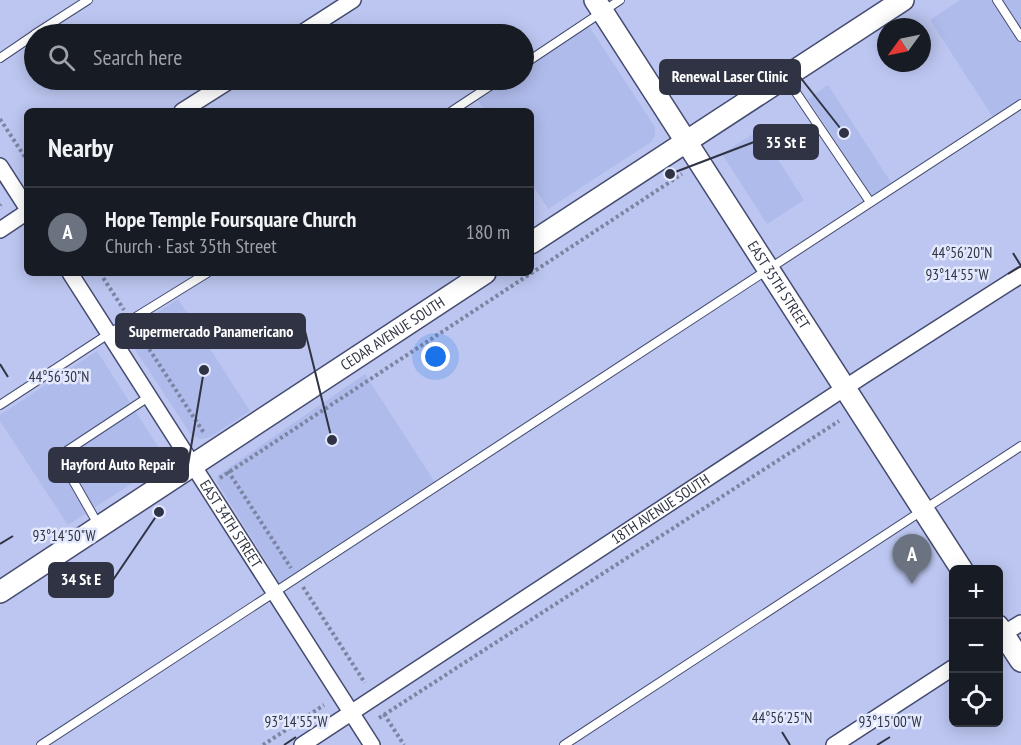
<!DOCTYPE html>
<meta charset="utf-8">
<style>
:root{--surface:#171b24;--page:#20242c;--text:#f1f3f6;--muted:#9ea1a6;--line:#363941;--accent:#7c3aed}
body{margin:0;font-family:"PT Sans Narrow",sans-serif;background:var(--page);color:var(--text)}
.controls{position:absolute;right:18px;bottom:18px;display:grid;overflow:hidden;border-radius:9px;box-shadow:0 3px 15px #0003}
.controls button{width:54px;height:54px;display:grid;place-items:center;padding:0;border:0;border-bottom:2px solid var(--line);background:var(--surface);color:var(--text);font:30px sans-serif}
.compass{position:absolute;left:877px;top:18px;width:54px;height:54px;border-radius:50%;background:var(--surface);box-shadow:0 3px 15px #0003;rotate:237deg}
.you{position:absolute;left:436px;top:357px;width:21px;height:21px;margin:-15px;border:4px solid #fff;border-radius:50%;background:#1a73e8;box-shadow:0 0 0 9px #1a73e833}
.badge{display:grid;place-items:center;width:39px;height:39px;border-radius:50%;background:var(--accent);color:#fff;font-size:20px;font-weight:700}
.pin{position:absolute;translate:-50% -50px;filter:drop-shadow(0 2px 3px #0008)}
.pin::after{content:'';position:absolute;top:32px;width:21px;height:18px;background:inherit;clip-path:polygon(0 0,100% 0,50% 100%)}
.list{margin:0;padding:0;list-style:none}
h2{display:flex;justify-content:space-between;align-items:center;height:78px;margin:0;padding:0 24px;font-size:26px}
h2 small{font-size:20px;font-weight:400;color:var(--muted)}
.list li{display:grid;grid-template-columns:39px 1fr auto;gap:18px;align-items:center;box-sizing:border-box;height:90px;padding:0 24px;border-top:2px solid var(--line)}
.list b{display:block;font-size:22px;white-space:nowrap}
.list p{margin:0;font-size:20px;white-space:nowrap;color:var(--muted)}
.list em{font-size:20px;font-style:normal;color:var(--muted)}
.icon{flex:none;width:33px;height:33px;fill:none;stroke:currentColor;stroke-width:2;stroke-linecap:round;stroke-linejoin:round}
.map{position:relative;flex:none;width:1021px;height:745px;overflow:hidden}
.search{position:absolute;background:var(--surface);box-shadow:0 3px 15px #0003;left:24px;top:24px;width:510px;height:66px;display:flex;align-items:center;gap:15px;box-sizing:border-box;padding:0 21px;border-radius:33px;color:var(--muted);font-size:22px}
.panel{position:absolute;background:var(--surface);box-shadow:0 3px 15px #0003;left:24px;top:108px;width:510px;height:168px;border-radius:9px}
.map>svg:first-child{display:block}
</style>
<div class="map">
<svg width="1021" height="745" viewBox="0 0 1021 745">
<rect width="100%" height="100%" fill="#bcc6f0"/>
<g fill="#afbbeb">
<polygon points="960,0 1021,0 1021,110 998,125 930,20"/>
<polygon points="587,23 655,127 655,136 651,142 548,209 531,182 531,111 485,111 475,96 500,80 524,80 524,64"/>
<polygon points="828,85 892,184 872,197 808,99"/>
<polygon points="759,130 804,200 767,224 722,154"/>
<polygon points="178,299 250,411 210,437 201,439 191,435 125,334"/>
<polygon points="97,351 162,453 163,460 157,467 68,525 0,421 0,415"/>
<polygon points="365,374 436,484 281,585 217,482 218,475"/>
</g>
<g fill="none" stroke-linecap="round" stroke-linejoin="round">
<g stroke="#444b6f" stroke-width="10">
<g id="lane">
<polyline points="997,0 1021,37"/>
<polyline points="35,34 88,0"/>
<polyline points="0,58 34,35"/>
<polyline points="524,64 620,0"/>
<polyline points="787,79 870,202"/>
<polyline points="452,111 499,80"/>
<polyline points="0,405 110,333 207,273"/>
<polyline points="99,526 59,456 150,396"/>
<polyline points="41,745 1021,104"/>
<polyline points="564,745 1021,446"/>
</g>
</g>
<g stroke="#444b6f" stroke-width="18">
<g id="street">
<polyline points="300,34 353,0"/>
<polyline points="182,111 231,80"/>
<polyline points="0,166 27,208"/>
<polyline points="0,230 27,212"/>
<path id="s1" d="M70,273l302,472"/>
<polyline points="998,637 1021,623"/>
<path id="s2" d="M302,745l561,-369 158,-101"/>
<polyline points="834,745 954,667"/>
</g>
</g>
<g stroke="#444b6f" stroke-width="24">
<g id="secondary">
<path id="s3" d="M595,0l367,570"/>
<polyline points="531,243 903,0"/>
<path id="s4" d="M0,592l485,-319"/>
<polyline points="998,626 1021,661"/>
</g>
</g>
<g stroke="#7c84a2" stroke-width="4" stroke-dasharray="3 3" stroke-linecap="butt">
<polyline points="0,119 27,160"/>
<polyline points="0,205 1,204"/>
<polyline points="100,273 124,310"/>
<polyline points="136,329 204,433"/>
<polyline points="228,471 291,568"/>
<polyline points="220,478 682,174"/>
<polyline points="303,587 365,683"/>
<polyline points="384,714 404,745"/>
<polyline points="379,718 839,421"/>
<polyline points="263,745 324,705"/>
</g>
<use href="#lane" stroke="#fff" stroke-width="8"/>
<use href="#street" stroke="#fff" stroke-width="15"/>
<use href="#secondary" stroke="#fff" stroke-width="21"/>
</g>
<path fill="none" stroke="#2f3343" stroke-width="2" d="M1013,253l8,13M1008,274l13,-8M0,364l8,13M0,544l13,-8M782,732l8,13M284,745l12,-8M877,745l13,-8"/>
<g text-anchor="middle" stroke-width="5" stroke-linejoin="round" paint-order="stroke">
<g font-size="15" fill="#2f3343" stroke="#e2e8fe">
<text dy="5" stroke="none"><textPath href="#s3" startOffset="339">EAST 35TH STREET</textPath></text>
<text dy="5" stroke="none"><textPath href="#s4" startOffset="470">CEDAR AVENUE SOUTH</textPath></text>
<text dy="5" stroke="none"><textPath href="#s2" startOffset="429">18TH AVENUE SOUTH</textPath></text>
<text dy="5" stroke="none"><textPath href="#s1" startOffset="298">EAST 34TH STREET</textPath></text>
</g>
</g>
<g font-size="15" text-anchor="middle" fill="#2f3343" stroke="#e2e8fe" stroke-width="5" stroke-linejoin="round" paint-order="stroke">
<text x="962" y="258">44°56'20"N</text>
<text x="957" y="280">93°14'55"W</text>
<text x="59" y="382">44°56'30"N</text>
<text x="64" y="541">93°14'50"W</text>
<text x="782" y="723">44°56'25"N</text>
<text x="296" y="727">93°14'55"W</text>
<text x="890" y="727">93°15'00"W</text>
</g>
<path fill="none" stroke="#2f3343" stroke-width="2" d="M844 133L800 77M670 174L754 142M332 440L305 331M204 370L188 465M159 512L113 580"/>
<g fill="#2f3343" stroke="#e2e8fe" stroke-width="2">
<circle cx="844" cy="133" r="6"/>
<circle cx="670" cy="174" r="6"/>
<circle cx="332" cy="440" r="6"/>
<circle cx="204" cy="370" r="6"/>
<circle cx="159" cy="512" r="6"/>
</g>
<g fill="#2f3343" stroke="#2f3343" stroke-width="2">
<rect x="660" y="60" width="140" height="34" rx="6"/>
<rect x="754" y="125" width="64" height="34" rx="6"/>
<rect x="116" y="314" width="189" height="34" rx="6"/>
<rect x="49" y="448" width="139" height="34" rx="6"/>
<rect x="49" y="563" width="64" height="34" rx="6"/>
</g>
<g font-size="16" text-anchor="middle" font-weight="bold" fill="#fff">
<text x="730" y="82">Renewal Laser Clinic</text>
<text x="786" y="148">35 St E</text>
<text x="211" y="337">Supermercado Panamericano</text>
<text x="118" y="470">Hayford Auto Repair</text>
<text x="81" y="585">34 St E</text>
</g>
</svg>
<div class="controls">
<button>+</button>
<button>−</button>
<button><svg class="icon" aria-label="locate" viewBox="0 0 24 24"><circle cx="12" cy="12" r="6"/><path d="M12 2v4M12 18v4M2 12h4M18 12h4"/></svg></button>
</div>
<svg class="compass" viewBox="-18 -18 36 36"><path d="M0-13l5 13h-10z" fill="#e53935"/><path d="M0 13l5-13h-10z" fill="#9ea1a6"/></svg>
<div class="you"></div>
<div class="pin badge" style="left:912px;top:584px;background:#6b7280">A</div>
<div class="search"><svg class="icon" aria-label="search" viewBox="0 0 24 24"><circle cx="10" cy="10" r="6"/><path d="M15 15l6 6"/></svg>Search here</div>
<section class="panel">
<h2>Nearby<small></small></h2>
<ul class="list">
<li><span class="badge" style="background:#6b7280">A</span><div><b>Hope Temple Foursquare Church</b><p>Church · East 35th Street</p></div><em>180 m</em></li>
</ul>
</section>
</div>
